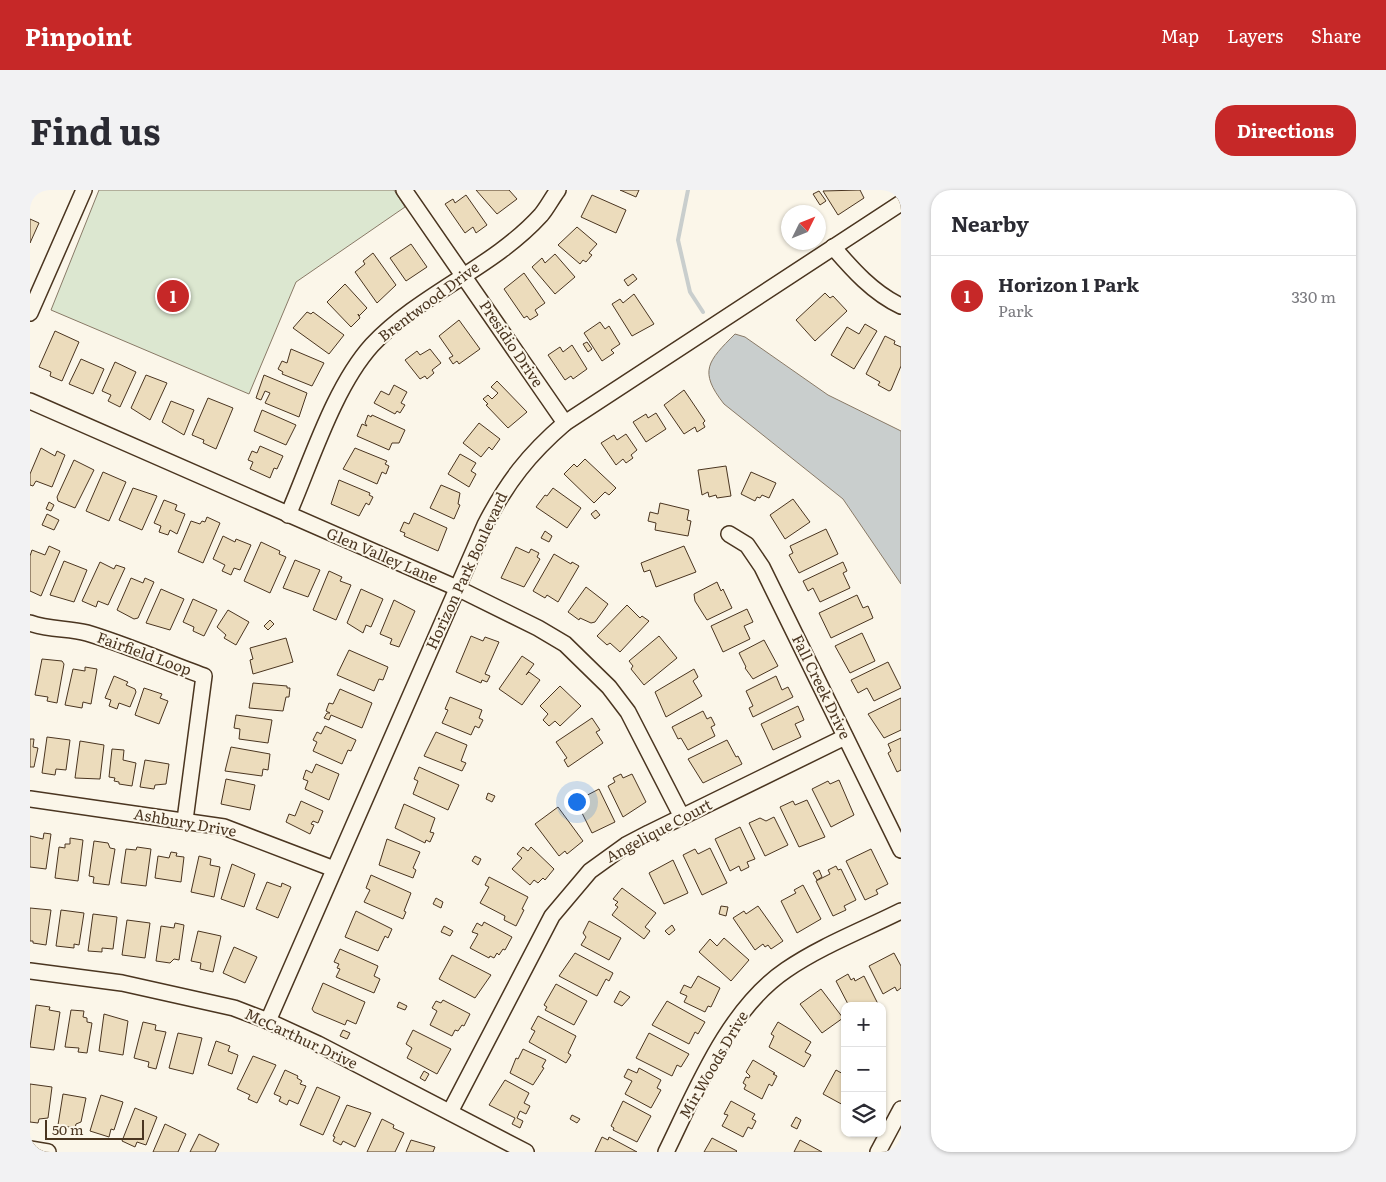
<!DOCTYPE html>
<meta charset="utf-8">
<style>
:root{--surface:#fff;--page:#f2f2f3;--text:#2b2b33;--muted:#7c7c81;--line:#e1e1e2;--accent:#c62828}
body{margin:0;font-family:Literata,serif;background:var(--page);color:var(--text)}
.controls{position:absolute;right:15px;bottom:15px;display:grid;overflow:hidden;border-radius:10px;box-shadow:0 1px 4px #0004}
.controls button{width:45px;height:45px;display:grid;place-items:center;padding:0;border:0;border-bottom:1px solid var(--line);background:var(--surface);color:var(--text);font:25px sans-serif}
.compass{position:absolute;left:751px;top:15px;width:45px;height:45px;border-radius:50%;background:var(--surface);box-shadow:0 1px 4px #0004;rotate:47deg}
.scale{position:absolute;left:15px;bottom:12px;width:99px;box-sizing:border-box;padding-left:5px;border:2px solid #4a3520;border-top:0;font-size:14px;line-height:18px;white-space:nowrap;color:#4a3520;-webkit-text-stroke:4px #fbf6e9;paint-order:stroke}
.you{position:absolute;left:546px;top:611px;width:18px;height:18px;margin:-12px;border:4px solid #fff;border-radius:50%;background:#1a73e8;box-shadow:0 0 0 8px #1a73e833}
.badge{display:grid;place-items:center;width:32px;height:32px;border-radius:50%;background:var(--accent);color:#fff;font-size:16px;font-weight:700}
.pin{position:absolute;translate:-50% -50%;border:2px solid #fff;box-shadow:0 1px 5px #0006}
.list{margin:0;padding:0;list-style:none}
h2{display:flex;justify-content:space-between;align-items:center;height:65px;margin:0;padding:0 20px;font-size:21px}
h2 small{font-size:16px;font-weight:400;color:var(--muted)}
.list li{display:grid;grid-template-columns:32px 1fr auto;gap:15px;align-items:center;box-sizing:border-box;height:80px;padding:0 20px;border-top:1px solid var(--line)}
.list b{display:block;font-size:19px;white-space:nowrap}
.list p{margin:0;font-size:16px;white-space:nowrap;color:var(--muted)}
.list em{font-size:16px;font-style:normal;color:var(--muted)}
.icon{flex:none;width:28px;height:28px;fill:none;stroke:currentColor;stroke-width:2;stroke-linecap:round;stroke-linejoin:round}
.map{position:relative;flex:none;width:871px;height:962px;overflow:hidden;border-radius:20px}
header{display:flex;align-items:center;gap:30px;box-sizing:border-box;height:70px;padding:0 25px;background:var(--accent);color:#fff}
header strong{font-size:24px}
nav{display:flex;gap:28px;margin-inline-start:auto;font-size:18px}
.intro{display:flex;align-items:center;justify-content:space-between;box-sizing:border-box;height:120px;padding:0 30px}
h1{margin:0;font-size:35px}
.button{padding:12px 22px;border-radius:20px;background:var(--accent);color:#fff;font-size:18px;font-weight:700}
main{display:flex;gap:30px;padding:0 30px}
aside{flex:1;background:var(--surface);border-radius:20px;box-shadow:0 1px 4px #0004}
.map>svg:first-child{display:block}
</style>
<header>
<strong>Pinpoint</strong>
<nav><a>Map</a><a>Layers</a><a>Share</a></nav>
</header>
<div class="intro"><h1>Find us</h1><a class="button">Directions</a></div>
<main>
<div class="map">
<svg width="871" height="962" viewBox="0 0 871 962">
<rect width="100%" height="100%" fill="#fbf6e9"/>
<polygon fill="#dce7d0" stroke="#887966" points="69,0 364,0 375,17 266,92 219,204 21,120"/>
<path fill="#c9cecd" stroke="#887966" d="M705,144l10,3 83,58 73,36v153l-58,-85 -119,-95c-26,-33 -16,-43 11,-70z"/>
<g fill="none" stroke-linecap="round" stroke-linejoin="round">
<polyline stroke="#c9cecd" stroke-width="4" points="658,0 648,50 660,102 673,122"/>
</g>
<g fill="#ecdcbc" stroke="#4a3520">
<polygon points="446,0 479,0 487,9 467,24"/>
<polygon points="590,0 609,0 606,7"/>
<polygon points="830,0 834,8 808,25 793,1"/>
<polygon points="789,1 796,11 790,15 783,4"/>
<polygon points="436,5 457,35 446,43 443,37 435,43 415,14 423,9 425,13"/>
<polygon points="562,5 596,20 586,43 551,27"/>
<polygon points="0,29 9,33 0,53"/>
<polygon points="547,37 567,54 559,63 562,65 556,72 553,70 550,74 528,55"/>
<polygon points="381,54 397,77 376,91 360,68"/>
<polygon points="343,63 366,95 347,113 325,82 335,74 333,71"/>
<polygon points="525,64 545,87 525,104 502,77 512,68 515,73"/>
<polygon points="494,83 515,113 505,120 508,125 500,130 497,126 494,128 474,99"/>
<polygon points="603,84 607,89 598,96 594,90"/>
<polygon points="315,94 337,118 329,126 328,124 330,128 321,137 297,112"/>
<polygon points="795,103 800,108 803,106 817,121 785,151 766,130"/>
<polygon points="604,104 624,134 602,146 582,114 590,109 593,113"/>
<polygon points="277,122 281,124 283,122 314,145 299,164 263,138"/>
<polygon points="429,130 450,159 429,174 427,171 423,174 419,168 423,166 409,146"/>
<polygon points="570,132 575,139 579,136 590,154 581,160 584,163 572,171 554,143"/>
<polygon points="835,134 847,141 824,179 801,165 817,137 829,144"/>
<polygon points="25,141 49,152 32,191 20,186 21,182 9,177"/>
<polygon points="855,146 865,151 864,154 871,157 871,176 861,200 859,201 848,195 850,192 836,184"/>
<polygon points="557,152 562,159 558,162 553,154"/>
<polygon points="542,155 557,179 543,189 541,186 535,190 518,165 530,157 533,162"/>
<polygon points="261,159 294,173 282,196 252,184 253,182 248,179 252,171 257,173"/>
<polygon points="400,159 411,173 402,180 404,183 397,189 395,186 390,189 375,170 387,161 390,165"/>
<polygon points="51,169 74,179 63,204 39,194"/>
<polygon points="85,172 106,182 90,217 78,211 81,205 72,201"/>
<polygon points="116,185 137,193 120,230 101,218"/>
<polygon points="234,185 277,203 269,227 235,213 240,203 235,201 231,210 226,208"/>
<polygon points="467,191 497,222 478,238 456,215 458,214 453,209 458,205 462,209 468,203 461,197"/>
<polygon points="364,195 377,202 371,213 375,215 370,223 367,221 365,224 344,213 351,201 359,205"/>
<polygon points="654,200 675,231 673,233 675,237 667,242 665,237 654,244 634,215"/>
<polygon points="178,208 203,218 186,259 173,253 174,250 162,245"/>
<polygon points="141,211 164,220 154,245 132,232"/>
<polygon points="232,220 266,235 256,255 224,241"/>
<polygon points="626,223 636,239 616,252 603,232 616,224 618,228"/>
<polygon points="338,225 341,227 342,225 375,240 369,253 362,253 359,260 327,246 332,234 337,236 335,233"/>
<polygon points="449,233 470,249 462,260 459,257 451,267 433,253"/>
<polygon points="596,244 607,260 601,265 603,268 596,273 593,269 586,275 571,253 584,245 587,250"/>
<polygon points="230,256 253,266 247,279 244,278 240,288 220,279 223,272 218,270 222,261 227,263"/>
<polygon points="11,258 25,266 27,261 35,265 22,297 6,291 3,296 0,295 0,284"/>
<polygon points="325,258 357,271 355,274 359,276 356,284 352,282 347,294 313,279"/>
<polygon points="430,264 446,273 441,281 446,284 439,297 418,284"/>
<polygon points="555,269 586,298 579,305 575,302 564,313 534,284 544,274 547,277"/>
<polygon points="44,270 64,280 45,318 28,311 27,307"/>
<polygon points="696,276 701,306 687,308 686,305 679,307 678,302 672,305 668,280"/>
<polygon points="73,282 96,292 79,331 56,321"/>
<polygon points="721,282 746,293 739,308 732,305 730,308 727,307 725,311 711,304"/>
<polygon points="309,290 340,303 339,305 343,307 339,315 336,313 329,326 301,314"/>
<polygon points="411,295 430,303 428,314 430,315 424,329 400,318"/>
<polygon points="103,298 127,306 112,340 89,330"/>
<polygon points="523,298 551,318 537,338 506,317 515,305 517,306"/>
<polygon points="763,309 780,332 755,349 740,325"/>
<polygon points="134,310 147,315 145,320 155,324 147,344 140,340 138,345 129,342 131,336 124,333"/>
<polygon points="19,312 24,315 21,321 16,319"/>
<polygon points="630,313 659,320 657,330 661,331 658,346 625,340 626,333 618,331 620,322 628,324"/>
<polygon points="566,320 570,325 565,329 561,324"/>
<polygon points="384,323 417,338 408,361 374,346 375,343 370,341 374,332 379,334"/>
<polygon points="17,324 29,330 24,340 12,335"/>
<polygon points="177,327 190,333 173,373 148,362 161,331 170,334 172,331 175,332"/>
<polygon points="796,339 808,364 769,383 759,365 763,363 760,356"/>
<polygon points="515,341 522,346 519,352 511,348"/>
<polygon points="193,346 205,352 206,349 221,355 210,380 204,378 201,385 192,381 195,375 183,369"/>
<polygon points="231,352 250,361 249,364 256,367 240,403 214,391"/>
<polygon points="19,356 30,361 11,406 0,401 0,366 2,360 15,365"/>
<polygon points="654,356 666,382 626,397 620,380 614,382 611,373"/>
<polygon points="486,357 499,363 501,359 509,363 507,367 510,369 494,397 471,388"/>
<polygon points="524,364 541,374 542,372 549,376 528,412 517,405 515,408 503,401"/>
<polygon points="265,370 290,380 278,407 253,398"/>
<polygon points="34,371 57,380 44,412 20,405"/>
<polygon points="70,372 84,379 86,375 95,378 78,415 68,411 66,417 52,411"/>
<polygon points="813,372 817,381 813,383 820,398 790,412 783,398 778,401 773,391"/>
<polygon points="299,381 312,387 310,391 321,395 306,430 283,420"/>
<polygon points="101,388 113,393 115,388 124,392 108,428 104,429 87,420"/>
<polygon points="687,392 691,401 693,399 702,418 677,430 665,411 664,404"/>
<polygon points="556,397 578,414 565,432 561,433 550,428 549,430 538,422"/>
<polygon points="131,399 154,409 140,440 116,433"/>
<polygon points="331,399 353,409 341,437 336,435 333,443 317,433"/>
<polygon points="827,405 833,418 838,416 843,428 801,448 789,423"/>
<polygon points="163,409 187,420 174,446 163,441 164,437 153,432"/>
<polygon points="364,410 385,421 369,457 360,454 362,449 350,444"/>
<polygon points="597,415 610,428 612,426 619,431 590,462 580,453 577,455 567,446"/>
<polygon points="717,419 723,432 714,436 720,449 693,462 681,436"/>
<polygon points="198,420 219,432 206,455 194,448 196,445 187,437"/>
<polygon points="240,430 244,434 238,440 234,436"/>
<polygon points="832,443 845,471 820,483 805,456"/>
<polygon points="441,446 453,451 455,447 469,452 455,484 460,486 457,492 452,490 451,493 426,482"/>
<polygon points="629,446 647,468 614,495 601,479 603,476 599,471"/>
<polygon points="256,448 263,472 223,484 220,470 223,469 220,458"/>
<polygon points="734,450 748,476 723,489 715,478 716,477 709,463"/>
<polygon points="319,460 358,477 353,490 349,489 344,501 307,485"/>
<polygon points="492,466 504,474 496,485 499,482 510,490 492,515 469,499"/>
<polygon points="12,469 32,471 34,474 27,513 17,511 18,507 5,505"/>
<polygon points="858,472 871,498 844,511 837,498 828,503 821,490"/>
<polygon points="55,477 67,479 61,514 53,512 52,518 35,515 43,479 55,481"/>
<polygon points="664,479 668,487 663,491 672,506 636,527 625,502"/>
<polygon points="84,486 98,492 96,495 105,499 106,502 100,517 89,513 87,519 79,516 81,510 75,508"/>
<polygon points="746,486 752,500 758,497 763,507 723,527 719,518 723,516 716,501"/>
<polygon points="223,493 257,496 257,498 260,498 259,507 256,507 253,521 219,518"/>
<polygon points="530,496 551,516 530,536 525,531 519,536 513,530 518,524 510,516"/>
<polygon points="114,498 132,504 130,508 138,511 129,534 105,525"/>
<polygon points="310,499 342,513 332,538 301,525 299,530 294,528 297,523 300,523 296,521 299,513 303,514"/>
<polygon points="420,507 452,520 449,528 453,530 449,538 445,536 441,545 412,533 418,520 415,519"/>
<polygon points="871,508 871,540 854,548 838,524"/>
<polygon points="768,516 774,530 765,534 771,547 743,560 731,534"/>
<polygon points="673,521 677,529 681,527 685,535 681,537 685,546 658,560 651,548 648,549 642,537"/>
<polygon points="206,525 242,530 238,553 209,549 210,539 204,538"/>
<polygon points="562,528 570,540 566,542 573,553 538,577 534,570 537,568 526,552"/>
<polygon points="295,536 326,550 321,561 318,560 312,574 283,561 287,552 283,550 287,542 291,544"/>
<polygon points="406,542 437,555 431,571 436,573 432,581 394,566"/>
<polygon points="17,547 40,550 36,580 26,579 25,585 12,583"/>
<polygon points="871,548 871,580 867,582 858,563 861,561 858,554"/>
<polygon points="0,549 4,549 3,557 8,558 4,577 0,577"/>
<polygon points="697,550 706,567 708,566 712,574 673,593 658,569"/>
<polygon points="50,551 74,555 70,589 45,588"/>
<polygon points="201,557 240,564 238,580 233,579 232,586 195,581"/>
<polygon points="82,559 94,560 93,570 106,573 102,596 89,594 89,592 84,591 85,588 79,587"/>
<polygon points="115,570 139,574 136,594 125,595 124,599 110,597"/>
<polygon points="286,574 309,584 299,610 275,599 278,591 273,589 276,580 282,583"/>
<polygon points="389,577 429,595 418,620 383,604 388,591 384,589"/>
<polygon points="591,584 593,588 602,584 616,612 593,627 578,596 585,592 583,588"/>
<polygon points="196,589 225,595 220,620 191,614"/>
<polygon points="809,590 824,625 801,637 782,599 798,591 800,594"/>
<polygon points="569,599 585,632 562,643 546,611"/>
<polygon points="458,603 465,606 462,612 456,609"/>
<polygon points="777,610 795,647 769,657 750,617 763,611 765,615"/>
<polygon points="271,611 293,621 288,633 283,631 281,634 284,635 280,644 256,632 259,624 265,626"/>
<polygon points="374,614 405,628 400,642 404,643 400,652 396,650 395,653 365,638"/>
<polygon points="528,617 553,651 537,664 535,661 529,666 505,634"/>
<polygon points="744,627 758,655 735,666 719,633 730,628 736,631"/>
<polygon points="710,637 725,669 717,672 719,677 711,681 709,676 700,681 685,649"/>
<polygon points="14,643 21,644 16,679 0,677 0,646 13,649"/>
<polygon points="40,648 53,650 48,691 25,688 29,657 35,658 35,654 40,654"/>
<polygon points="357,649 390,662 383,678 386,680 383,688 349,675"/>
<polygon points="64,651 78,653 80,658 85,659 79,695 63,693 64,687 59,686"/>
<polygon points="107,657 121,659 116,696 91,693 96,659 106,660"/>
<polygon points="493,657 498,661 501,657 524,679 515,690 513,688 508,693 504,690 500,695 482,679 492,668 487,664"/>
<polygon points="680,658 697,693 672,705 653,665 665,659 668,664"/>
<polygon points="841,659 858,694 846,700 848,704 835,710 816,671"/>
<polygon points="141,662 147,663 146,666 154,667 151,692 125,688 128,666 139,668"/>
<polygon points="169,666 181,669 180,675 190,677 184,707 161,702"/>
<polygon points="445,666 451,669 448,675 442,671"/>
<polygon points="643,670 658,703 634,714 619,683"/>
<polygon points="202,674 225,684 214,717 191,709"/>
<polygon points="806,676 808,680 811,679 826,710 814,716 816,720 803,726 786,691 800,684 798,680"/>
<polygon points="789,680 792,687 787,690 783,683"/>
<polygon points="341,685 381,703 374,721 376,722 373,729 334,712 340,700 336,698"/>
<polygon points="459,687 498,707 492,719 494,720 486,736 474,730 475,726 450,713 459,697 455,695"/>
<polygon points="237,692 251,697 252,693 261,697 248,728 226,719"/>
<polygon points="773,695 791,729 767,743 751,711 766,703 764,700"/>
<polygon points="592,698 626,723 615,737 620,741 614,749 582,725 588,717 585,715 588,712 583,709"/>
<polygon points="406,708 413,712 411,718 403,714"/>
<polygon points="691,716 698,717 696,726 689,724"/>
<polygon points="728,716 753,751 741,759 738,755 735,757 733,754 725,760 703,728 714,721 716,724"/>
<polygon points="0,718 21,720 16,755 3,753 3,751 0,751"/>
<polygon points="31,720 54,723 49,755 44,754 44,758 26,756"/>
<polygon points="326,721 362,739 358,748 355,746 348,761 315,747"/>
<polygon points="63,724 87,727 83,759 72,758 72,762 58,761"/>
<polygon points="97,730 120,733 115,768 92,765"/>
<polygon points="559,731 591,748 579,770 551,755 556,747 553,743"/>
<polygon points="454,732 482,747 475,760 473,759 469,765 467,763 464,768 460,766 459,768 440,758 448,744 442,742 447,733 452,736"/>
<polygon points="145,733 154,735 149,770 144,769 140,773 126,771 131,736 144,738"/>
<polygon points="642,735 645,740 639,745 635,741"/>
<polygon points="414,736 423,741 420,746 411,742"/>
<polygon points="168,741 191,746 183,782 170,779 171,773 161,771"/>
<polygon points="694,748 719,770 701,791 669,762 680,749 687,756"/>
<polygon points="204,757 227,767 215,793 193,783"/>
<polygon points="310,759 348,776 344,786 350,789 344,803 306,787 310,779 307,778 309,774 304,772"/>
<polygon points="545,763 583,783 579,791 576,789 567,806 529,786"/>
<polygon points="864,763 871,776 871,798 867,801 865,797 853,804 839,776"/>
<polygon points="422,765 461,785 445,808 409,789"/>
<polygon points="818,784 821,790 824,788 825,791 834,786 849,816 819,816 806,791"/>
<polygon points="668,786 690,798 681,817 678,816 675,822 654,812 657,806 650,803 654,795 661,798"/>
<polygon points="293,793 335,812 326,834 317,830 315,835 284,822 282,819"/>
<polygon points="526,794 557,811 544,835 515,820 517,817 514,815"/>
<polygon points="791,799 813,828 792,843 770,814"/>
<polygon points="590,801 600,807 592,816 584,812"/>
<polygon points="413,810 440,824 434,836 432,835 428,841 425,840 422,846 400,835 407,821 402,818 406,811 411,813"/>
<polygon points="637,811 675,832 668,844 665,842 659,854 622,835"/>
<polygon points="369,812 377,816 375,820 367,817"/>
<polygon points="6,815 20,817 19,820 30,822 24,860 0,857"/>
<polygon points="41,820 54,821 53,827 57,828 57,832 62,833 57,863 48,862 49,858 35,857"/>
<polygon points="74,824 98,831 93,865 69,861"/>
<polygon points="508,826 546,846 538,863 541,865 536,873 499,852 505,841 501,839"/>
<polygon points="113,832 126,835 125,840 136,842 126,879 118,877 119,872 104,868"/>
<polygon points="748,832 781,852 775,862 781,865 774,877 739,857 744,846 741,844"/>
<polygon points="313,840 320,843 317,849 310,846"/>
<polygon points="383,840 421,859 407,884 377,868 382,858 376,854"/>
<polygon points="148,843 172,848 163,884 139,878"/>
<polygon points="619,843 659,864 651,877 647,875 642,886 606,868"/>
<polygon points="186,851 200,856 198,861 208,865 202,884 178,875"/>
<polygon points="493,859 516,870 512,877 514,878 503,895 480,883 486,868 488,869"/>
<polygon points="223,866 246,875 227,913 218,909 220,905 207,899"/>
<polygon points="723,870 745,883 743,884 747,886 742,896 739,894 732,909 714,899 716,895 713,893 716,887 719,888 720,886 716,882"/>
<polygon points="609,878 631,890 627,898 631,900 621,918 595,904 602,891 594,887 598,879 607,883"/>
<polygon points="255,880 268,886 267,888 272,891 270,894 276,896 268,914 259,910 257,915 249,911 251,907 244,904"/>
<polygon points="806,880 815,885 815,916 793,904"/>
<polygon points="394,881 399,884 395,891 390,888"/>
<polygon points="475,890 499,903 494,913 500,916 496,924 490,921 487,928 493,931 490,938 482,934 485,928 459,915"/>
<polygon points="0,894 22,897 18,928 9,929 8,933 0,932"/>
<polygon points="287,897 310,907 293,945 270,935"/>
<polygon points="33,904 56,908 51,932 46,934 45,938 28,935"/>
<polygon points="71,905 93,912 84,940 81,939 79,947 60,941"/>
<polygon points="593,911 621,926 607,952 583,940 584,938 581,936"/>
<polygon points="701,911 725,924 722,929 726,931 722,939 718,937 713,947 692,936 698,925 694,924"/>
<polygon points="317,915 341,923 325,957 313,951 311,955 303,951 305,947 303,946"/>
<polygon points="105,918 127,927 116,955 107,952 105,957 92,951"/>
<polygon points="542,925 550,929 547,933 540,929"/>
<polygon points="766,927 771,930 767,939 761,936"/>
<polygon points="352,929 364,935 363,938 374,943 365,962 337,962"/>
<polygon points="135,934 156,944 148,962 123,962"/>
<polygon points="169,944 189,954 185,962 160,962"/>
<polygon points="572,947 578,950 579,947 607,962 565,962"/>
<polygon points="682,948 707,961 706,962 674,962"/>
<polygon points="381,950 405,957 403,962 376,962"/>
<polygon points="770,950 792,962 764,962"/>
</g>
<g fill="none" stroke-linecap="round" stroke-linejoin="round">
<g stroke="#4a3520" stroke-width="18">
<g id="minor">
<polyline points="374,0 535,233"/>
<path d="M803,57c19,22 40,46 68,59"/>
<polyline points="0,123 54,0"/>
<polyline points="0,211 427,398 508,438 535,454 579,497 598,522 652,627"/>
<path d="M258,325c23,-53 46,-128 84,-170 49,-52 121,-77 169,-130 6,-7 11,-17 17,-25"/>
<polyline points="699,344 717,355 732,377 871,660"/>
<path d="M0,433c19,7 39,5 57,10 40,12 78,29 117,43l-19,144"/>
<polyline points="0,609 194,637 304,679"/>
<polyline points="0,781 92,793 204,818 238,831 288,854 496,962"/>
<path d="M238,831l217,-496c22,-43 44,-71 80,-102l336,-220"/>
<polyline points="420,922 522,726 560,681 596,655 619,643 815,547"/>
<polyline points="0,959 18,962"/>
<path d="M636,962c30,-61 62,-143 120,-182 35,-24 77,-40 115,-59"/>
<polyline points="848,962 871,919"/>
</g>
</g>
<use href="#minor" stroke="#fbf6e9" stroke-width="15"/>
</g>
<g text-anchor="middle" stroke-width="4" stroke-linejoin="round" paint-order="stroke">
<g font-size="15" fill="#4a3520" stroke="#fbf6e9">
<text transform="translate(399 112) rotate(-37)" y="5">Brentwood Drive</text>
<text transform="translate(481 154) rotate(56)" y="5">Presidio Drive</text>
<text transform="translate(352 366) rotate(23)" y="5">Glen Valley Lane</text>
<text transform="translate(437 381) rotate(-65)" y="5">Horizon Park Boulevard</text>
<text transform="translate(114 464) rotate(20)" y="5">Fairfield Loop</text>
<text transform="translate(791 497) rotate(64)" y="5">Fall Creek Drive</text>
<text transform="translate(155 633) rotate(10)" y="5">Ashbury Drive</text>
<text transform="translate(629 641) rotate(-28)" y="5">Angelique Court</text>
<text transform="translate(271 849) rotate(25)" y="5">McCarthur Drive</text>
<text transform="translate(684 875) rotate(-60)" y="5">Mir Woods Drive</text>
</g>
</g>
</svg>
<div class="controls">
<button>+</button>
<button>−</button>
<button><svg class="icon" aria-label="layers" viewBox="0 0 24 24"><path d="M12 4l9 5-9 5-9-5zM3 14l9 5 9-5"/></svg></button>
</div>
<svg class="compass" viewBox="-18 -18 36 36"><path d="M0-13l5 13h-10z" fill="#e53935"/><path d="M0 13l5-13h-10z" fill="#7c7c81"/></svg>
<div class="scale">50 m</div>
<div class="you"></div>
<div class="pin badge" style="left:143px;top:106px">1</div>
</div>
<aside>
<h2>Nearby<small></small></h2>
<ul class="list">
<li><span class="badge">1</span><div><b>Horizon 1 Park</b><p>Park</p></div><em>330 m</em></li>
</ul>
</aside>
</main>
